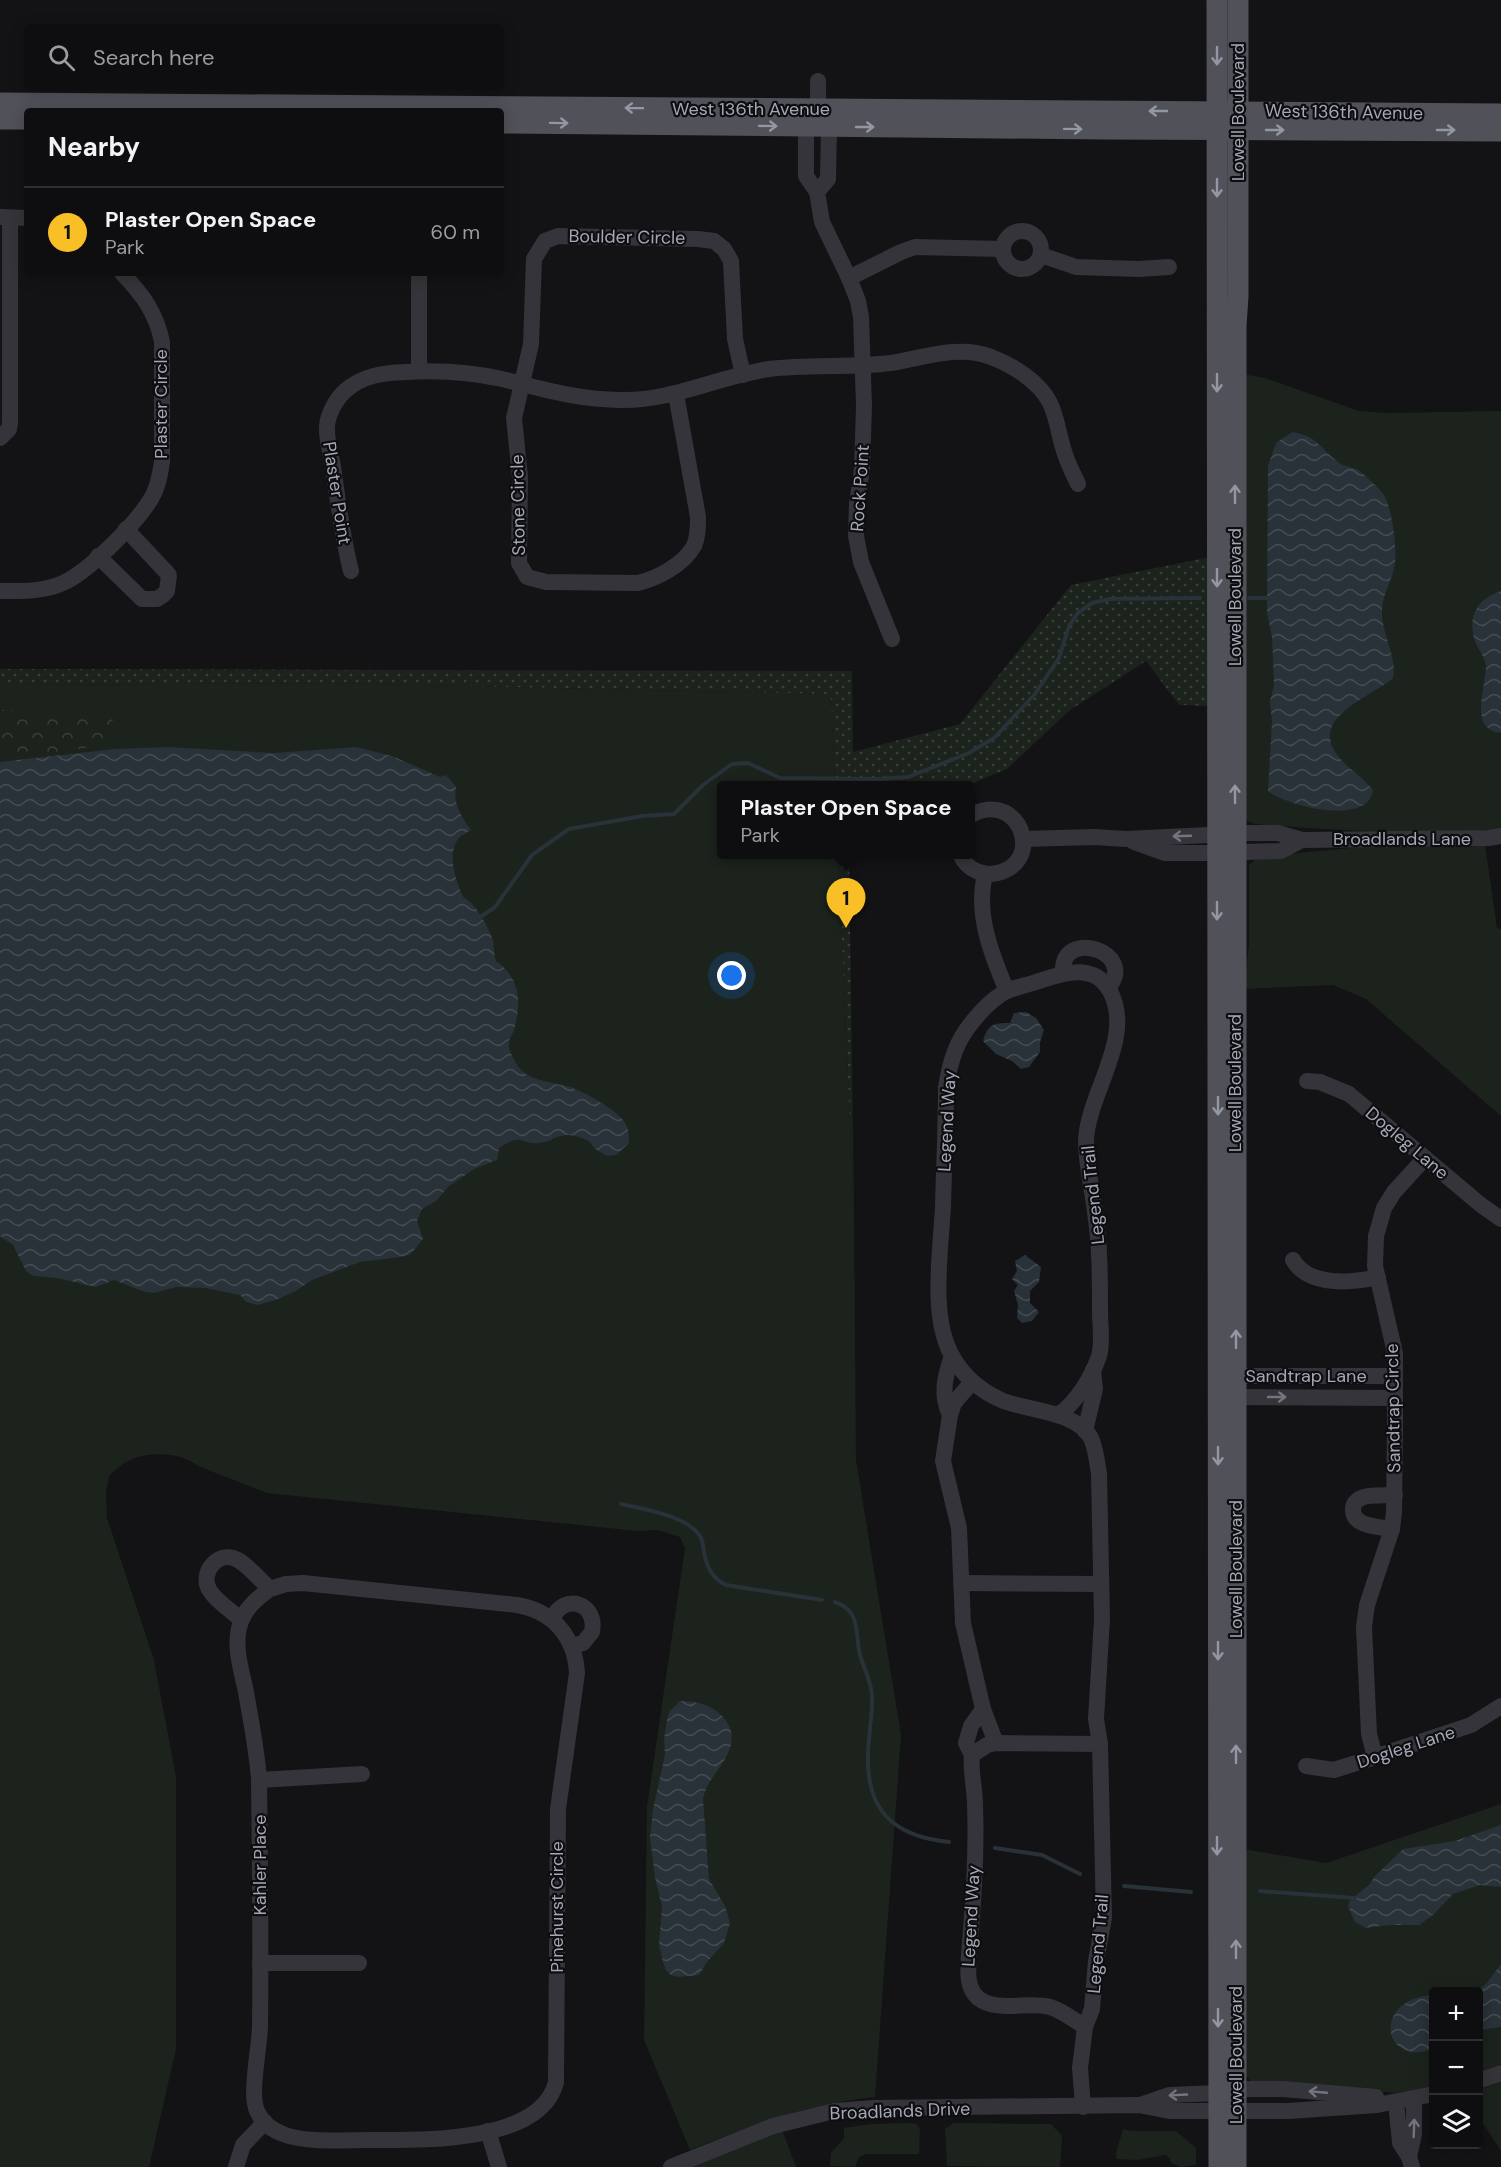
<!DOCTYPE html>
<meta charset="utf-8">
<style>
:root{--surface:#0e0e10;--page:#171719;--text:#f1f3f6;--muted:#9b9c9f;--line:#2e2e30;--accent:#f9bf26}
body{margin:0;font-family:"DM Sans",sans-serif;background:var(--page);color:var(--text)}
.controls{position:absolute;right:18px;bottom:18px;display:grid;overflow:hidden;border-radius:6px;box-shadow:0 3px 15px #0003}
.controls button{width:54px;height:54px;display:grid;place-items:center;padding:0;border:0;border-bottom:2px solid var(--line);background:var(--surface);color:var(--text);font:30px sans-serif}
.you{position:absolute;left:732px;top:976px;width:21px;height:21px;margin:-15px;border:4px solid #fff;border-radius:50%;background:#1a73e8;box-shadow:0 0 0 9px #1a73e833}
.badge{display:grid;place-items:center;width:39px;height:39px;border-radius:50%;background:var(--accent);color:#111;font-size:20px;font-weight:700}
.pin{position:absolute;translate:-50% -50px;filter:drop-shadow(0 2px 3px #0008)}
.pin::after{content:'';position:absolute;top:32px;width:21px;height:18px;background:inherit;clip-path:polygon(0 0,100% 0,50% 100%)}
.popup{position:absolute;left:717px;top:781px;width:258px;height:78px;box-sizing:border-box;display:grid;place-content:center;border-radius:6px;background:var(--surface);filter:drop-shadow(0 2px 4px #0005);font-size:20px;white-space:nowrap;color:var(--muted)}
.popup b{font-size:22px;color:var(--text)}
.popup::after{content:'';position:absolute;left:50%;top:100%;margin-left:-12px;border:12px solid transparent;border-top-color:var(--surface)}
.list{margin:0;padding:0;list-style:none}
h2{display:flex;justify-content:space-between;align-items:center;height:78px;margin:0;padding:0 24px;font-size:26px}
h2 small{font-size:20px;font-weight:400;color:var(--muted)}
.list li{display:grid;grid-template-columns:39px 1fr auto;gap:18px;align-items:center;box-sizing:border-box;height:90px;padding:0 24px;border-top:2px solid var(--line)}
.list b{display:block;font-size:22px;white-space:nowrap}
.list p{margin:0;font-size:20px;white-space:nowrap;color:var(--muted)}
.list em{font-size:20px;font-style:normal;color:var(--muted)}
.icon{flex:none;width:33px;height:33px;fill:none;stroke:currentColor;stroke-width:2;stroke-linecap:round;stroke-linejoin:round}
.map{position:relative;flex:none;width:1501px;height:2167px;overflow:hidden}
.search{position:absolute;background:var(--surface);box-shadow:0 3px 15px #0003;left:24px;top:24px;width:480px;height:66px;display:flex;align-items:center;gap:15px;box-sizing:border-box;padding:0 21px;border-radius:6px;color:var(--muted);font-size:22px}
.panel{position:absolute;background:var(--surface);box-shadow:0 3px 15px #0003;left:24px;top:108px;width:480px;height:168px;border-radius:6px}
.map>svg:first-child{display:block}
</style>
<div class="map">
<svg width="1501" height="2167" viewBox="0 0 1501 2167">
<defs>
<pattern id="forest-crowns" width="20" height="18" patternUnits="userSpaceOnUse" patternTransform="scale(1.5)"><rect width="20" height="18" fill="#1b231c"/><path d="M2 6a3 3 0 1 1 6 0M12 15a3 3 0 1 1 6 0" fill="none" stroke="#39403b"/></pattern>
<pattern id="park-dots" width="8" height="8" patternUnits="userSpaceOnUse" patternTransform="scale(1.5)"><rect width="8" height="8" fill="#1b231c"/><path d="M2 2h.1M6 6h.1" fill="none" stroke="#39403b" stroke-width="1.8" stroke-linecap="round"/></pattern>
<pattern id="water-waves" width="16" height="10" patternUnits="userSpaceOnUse" patternTransform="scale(1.5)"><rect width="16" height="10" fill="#293139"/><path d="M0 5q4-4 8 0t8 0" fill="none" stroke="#454c53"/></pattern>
</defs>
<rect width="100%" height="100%" fill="#131315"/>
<g fill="#1b231c">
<path d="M1242,374l23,4 94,33 26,2 116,-2v418c-82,7 -165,1 -247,-5l-10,-5z"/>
<path d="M326,683l505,11 4,91 -113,1v68l116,1 16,357 2,248 45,275 -26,362c-67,7 -123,28 -185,53l-46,-110 3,-233 38,-259 -5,-11 -22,-7 -20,1 -371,-38 -69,-27c-17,-14 -51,-15 -70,-5 -7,3 -13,10 -19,15l-3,17 1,25 47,142 22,117v272l-27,118h-149v-1482z"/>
<polygon points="1485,845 1497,928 1501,929 1501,1116 1366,999 1333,985 1244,989 1249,943 1249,865 1258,857 1361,847 1472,847"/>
<polygon points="1501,1804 1501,2064 1479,2073 1478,1992 1434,1992 1433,2088 1397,2093 1251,2081 1245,2075 1244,1849 1326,1863"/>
<polygon points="1501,2081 1501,2151 1479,2117 1479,2090"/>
<polygon points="911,2123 917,2124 920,2129 919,2154 866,2154 859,2157 855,2167 830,2166 831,2153 844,2138 844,2128 871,2124"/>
<polygon points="954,2123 1051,2124 1062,2136 1060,2167 947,2166 945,2129"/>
<polygon points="1123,2129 1132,2131 1176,2131 1196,2148 1196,2165 1181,2167 1171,2163 1170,2159 1166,2155 1137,2160 1117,2159 1116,2153"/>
<polygon points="782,2130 796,2167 691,2167"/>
</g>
<polygon fill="url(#forest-crowns)" points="0,710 112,713 114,734 104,746 0,759"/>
<g fill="url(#park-dots)">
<polygon points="1210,557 1209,699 1207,706 1179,705 1146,661 1070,710 1007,769 968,785 835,785 831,694 326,683 0,685 0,669 852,671 853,752 960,724 1071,585"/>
<polygon points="838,855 849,855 854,1212"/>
</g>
<g fill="url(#water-waves)">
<path d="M1292,432c29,5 28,18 49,32 5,3 11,3 17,6 6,4 22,19 26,25 8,13 13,53 11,68 -2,17 -13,31 -13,48 -1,22 16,47 11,67 -20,18 -79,37 -59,72 9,16 28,26 39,40 -5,37 -86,16 -105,1l4,-70 -2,-20 4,-15 -2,-49 -5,-24 1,-147 8,-23z"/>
<path d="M1501,591v142c-33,-3 -15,-46 -15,-67 -1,-10 -8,-16 -11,-25 -8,-25 2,-42 26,-50z"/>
<path d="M167,747l107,6 82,-6 36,9 48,21 6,-2 10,12c-3,16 5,30 15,43 -3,2 -9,5 -12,8 -13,15 -3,45 5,60 11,4 26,32 29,43 1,7 1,13 3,20 24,16 26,42 18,69 -1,4 -5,8 -5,12 -2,8 8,24 13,29 12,10 33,12 48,16 15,5 45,22 54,34 5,7 5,15 5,22l-13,12 -9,1 -12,-7 -6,-8c-8,-3 -18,-8 -28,-5 -9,2 -11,6 -22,7 -21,2 -14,-12 -40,5l-2,12 -23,9 -26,18 -12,14 -14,8 -5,12 6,18 -12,15 -10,3 -41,5 -48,18 -16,11 -20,9 -19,5 -11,-3 -6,-7 -35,-7 -28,-1 -23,6 -9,-1 -31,-12 -18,7 -39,-9 -24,-2 -7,-5 -13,-26 -13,-9v-474l115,-13z"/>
<path d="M1026,1012l10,6 8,12 -4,12v10l-11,15 -8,2 -9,-8 -16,-7 -13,-13c5,-17 10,-18 27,-18l4,-10z"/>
<polygon points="1025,1255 1041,1267 1039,1282 1030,1291 1030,1303 1039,1312 1032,1321 1022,1323 1017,1318 1018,1305 1014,1291 1018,1285 1012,1279 1017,1271 1015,1261"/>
<path d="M680,1701c17,0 31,3 43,16 27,31 -16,55 -20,82l6,80 16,27 5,17 -6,20 -17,19 -8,13 -21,2 -7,-2 -5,-5 -3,-8 -4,-17 3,-39 -7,-28 -5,-41 3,-28 12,-54 -1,-16 3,-19 2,-8z"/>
<polygon points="1501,1825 1501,1887 1480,1885 1453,1894 1433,1915 1419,1925 1389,1925 1366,1928 1355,1922 1348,1906 1349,1901 1370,1884 1374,1877 1403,1849 1455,1841"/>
<polygon points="1501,1964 1501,2027 1479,2030 1478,1992 1477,1991 1486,1984"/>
<path d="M1433,1995v54c-51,19 -62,-50 0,-54z"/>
</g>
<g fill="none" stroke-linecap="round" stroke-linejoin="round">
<g stroke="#293139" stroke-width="4">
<polyline points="1249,598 1267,598"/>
<polyline points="479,918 495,907 532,855 569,829 642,816 674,814 703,785 732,764 748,763 780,778 879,779 908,777 969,753 994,738 1035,694 1059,658 1069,626 1078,613 1092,603 1110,599 1200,598"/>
<path d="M621,1504c22,5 69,12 80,34 2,4 2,10 3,14 3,16 8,26 22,33l96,15"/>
<path d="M835,1602c24,8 21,28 24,49 3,15 12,28 13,44 1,22 -5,45 -4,68 1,53 32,74 81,79"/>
<polyline points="995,1848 1042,1855 1080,1874"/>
<polyline points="1124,1886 1191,1892"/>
<polyline points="1260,1891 1355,1898"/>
</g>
<g stroke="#34343a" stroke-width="16">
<polyline points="818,109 818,81"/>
<polyline points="813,117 806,127 806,176 817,192 822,222 849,278 858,301 861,317 864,406 862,468 857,504 856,536 861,562 892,639"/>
<polyline points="817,192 828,179 829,127 823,117"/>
<polyline points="1,217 27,218"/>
<circle cx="1022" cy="250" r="19"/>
<polyline points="1041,255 1076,267 1139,269 1169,267"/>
<polyline points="419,273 419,371"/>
<polyline points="849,278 901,252 915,247 1003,249"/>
<path d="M676,394l22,123c0,10 0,20 -4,29 -11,19 -36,32 -56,37l-92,-1 -19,-5 -8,-14 1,-86 -6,-59 17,-74 3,-85 11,-18 13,-5 140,3 16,2 10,8 7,12 4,78 8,36"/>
<polyline points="0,438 9,429 10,423 10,218"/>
<polyline points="98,556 142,599 157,599 163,595 167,591 169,575 126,529"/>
<path d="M351,571c-9,-35 -13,-69 -18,-105 -2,-12 -7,-27 -6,-40 1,-12 9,-27 18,-35 18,-16 38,-18 61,-19 33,-2 64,0 96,7 40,10 77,21 119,21 52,1 98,-24 148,-31 41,-5 81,-1 122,-6 31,-5 69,-19 100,-6 21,8 48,24 59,46 7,14 9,33 14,48 3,11 9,22 14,33"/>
<path d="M0,591c22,0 43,1 63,-8 25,-11 75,-61 89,-86 6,-10 8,-22 10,-35v-120c-6,-30 -20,-48 -40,-69"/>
<polyline points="1023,839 1094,837 1126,839 1249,833 1278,833 1302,840 1489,838 1501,836"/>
<polyline points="1134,842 1165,853 1204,853 1281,851 1302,840"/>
<path d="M960,854c15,36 72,19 62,-19 -2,-10 -8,-17 -16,-22 -12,-6 -25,-4 -36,3"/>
<path d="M985,875c-10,39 7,81 22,116"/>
<path d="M1063,972c-2,-45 76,-20 45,16"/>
<polyline points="1307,1081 1320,1082 1349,1094 1481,1205 1501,1219"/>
<path d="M1293,1260c16,27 59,23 85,17"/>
<path d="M952,1356c-7,20 -12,39 -2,59l4,-12 18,-21"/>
<polyline points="1224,1376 1394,1376"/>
<polyline points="1225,1397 1394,1398"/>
<polyline points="950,1415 943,1461 959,1528 963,1623 983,1709 996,1743"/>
<path d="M1058,1415c18,-12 34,-38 41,-59 4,-14 1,-30 1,-45 0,-33 0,-66 -5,-99 -3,-24 -9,-48 -9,-72 2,-47 49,-102 24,-149 -17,-31 -52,-16 -77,-8 -10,3 -21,5 -30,10 -11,7 -22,18 -30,28 -17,20 -23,41 -27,66 0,40 -2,79 -3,119 -2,44 -13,108 8,148 11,21 28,36 50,46 26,11 76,11 90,38 5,11 6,24 8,36l3,145 -6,100 4,25 4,174 -8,43 -4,48 -7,18 -5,41 3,39"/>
<polyline points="1085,1431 1095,1389 1093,1370"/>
<path d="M1392,1529c-12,-2 -40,-2 -39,-20 0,-5 3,-9 8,-11 9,-4 24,-2 34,-3"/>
<polyline points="961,1583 1100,1584"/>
<path d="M552,1619c12,-27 46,-16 40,13l-9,11 -11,3"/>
<path d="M241,1620c-9,-9 -24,-18 -31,-29 -12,-18 9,-42 28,-31 12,7 22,20 32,29l16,-5 17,-1 214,22c36,6 58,32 60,68l-19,136 -2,273c-15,62 -137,58 -187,58 -23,0 -65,3 -86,-6 -11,-4 -21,-12 -26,-23 -8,-18 3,-64 3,-86 1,-81 0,-163 -1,-245 -2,-30 -8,-58 -13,-88 -4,-20 -12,-43 -7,-64 4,-18 17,-29 31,-39"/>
<polyline points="972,1755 966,1743 971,1726 983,1709"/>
<polyline points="1375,1757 1369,1734 1364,1627 1367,1605 1392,1529 1394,1512 1395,1424 1395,1353 1375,1266 1376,1236 1384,1208 1394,1192 1425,1158"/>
<polyline points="1306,1766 1334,1770 1375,1757 1471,1725 1501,1706"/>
<polyline points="259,1780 362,1774"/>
<polyline points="260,1963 359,1963"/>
<path d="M1085,2027c-11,-7 -22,-16 -35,-20 -22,-6 -53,6 -72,-9 -12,-10 -10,-29 -9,-43 4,-50 8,-100 6,-150 0,-18 -5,-33 -3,-50l15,-10 9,-2 104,1"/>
<polyline points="1478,2081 1501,2073"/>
<polyline points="1396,2102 1400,2143 1409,2157 1412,2167"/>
<polyline points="1140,2105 1169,2095 1218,2093 1250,2089 1283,2089 1376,2097"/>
<polyline points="488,2131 499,2167"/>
<polyline points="1409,2157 1414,2134 1414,2099"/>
<polyline points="236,2167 243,2145 265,2122"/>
<polyline points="671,2167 773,2126 834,2111 873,2108 1139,2105 1169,2111 1288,2111 1377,2105 1434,2094"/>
</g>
<g stroke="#505159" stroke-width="21">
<polyline points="1217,0 1219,2167"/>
<polyline points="0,103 1501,114"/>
<polyline points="0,119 27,119"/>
<polyline points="501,123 1104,129 1501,131"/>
<polyline points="1236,2167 1236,326 1238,296 1238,0"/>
</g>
</g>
<defs><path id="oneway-shaft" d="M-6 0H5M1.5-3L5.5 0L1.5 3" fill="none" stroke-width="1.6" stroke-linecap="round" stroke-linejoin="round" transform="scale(1.5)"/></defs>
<g stroke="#9397a3">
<use href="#oneway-shaft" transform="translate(1217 56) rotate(90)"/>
<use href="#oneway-shaft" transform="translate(634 108) rotate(-179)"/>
<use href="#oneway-shaft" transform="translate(1158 111) rotate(-180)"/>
<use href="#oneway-shaft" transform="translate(559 123) rotate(1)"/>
<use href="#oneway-shaft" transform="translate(768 126) rotate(1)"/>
<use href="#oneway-shaft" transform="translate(865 127)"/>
<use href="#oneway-shaft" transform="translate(1073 129) rotate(1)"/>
<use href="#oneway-shaft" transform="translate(1275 130)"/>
<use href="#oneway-shaft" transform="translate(1446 130)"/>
<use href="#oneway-shaft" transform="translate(1217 188) rotate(90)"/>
<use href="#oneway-shaft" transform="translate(1217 383) rotate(90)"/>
<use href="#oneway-shaft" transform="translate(1235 494) rotate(-90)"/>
<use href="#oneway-shaft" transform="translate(1217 578) rotate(90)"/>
<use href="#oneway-shaft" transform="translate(1235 794) rotate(-90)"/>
<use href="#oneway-shaft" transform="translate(1217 911) rotate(90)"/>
<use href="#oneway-shaft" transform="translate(1218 1106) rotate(90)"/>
<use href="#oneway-shaft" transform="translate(1236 1339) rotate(-90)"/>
<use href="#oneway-shaft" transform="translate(1218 1456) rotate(90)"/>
<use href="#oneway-shaft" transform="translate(1218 1651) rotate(90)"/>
<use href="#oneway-shaft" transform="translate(1236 1754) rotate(-90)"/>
<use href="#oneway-shaft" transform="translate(1217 1846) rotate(90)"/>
<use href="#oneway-shaft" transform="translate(1236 1949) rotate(-90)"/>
<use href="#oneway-shaft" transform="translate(1218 2018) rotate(90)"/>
</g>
<g stroke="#72747e">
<use href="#oneway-shaft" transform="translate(1182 836) rotate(178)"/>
<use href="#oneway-shaft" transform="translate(1277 1397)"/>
<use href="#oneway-shaft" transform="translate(1318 2092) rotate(-175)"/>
<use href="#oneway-shaft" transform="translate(1178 2095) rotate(177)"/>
<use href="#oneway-shaft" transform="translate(1414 2128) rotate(-88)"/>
</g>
<g text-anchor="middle" stroke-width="4.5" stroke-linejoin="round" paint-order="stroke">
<g font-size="18" fill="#a4a8b6" stroke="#0e0e10">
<text x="751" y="115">West 136th Avenue</text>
<text transform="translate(1238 112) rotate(-90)" y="6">Lowell Boulevard</text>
<text transform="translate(1344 112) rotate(1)" y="6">West 136th Avenue</text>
<text transform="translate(627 237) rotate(1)" y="6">Boulder Circle</text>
<text transform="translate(161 404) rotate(-90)" y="6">Plaster Circle</text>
<text transform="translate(860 488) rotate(-86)" y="6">Rock Point</text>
<text transform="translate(337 493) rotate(81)" y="6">Plaster Point</text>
<text transform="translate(518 505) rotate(-91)" y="6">Stone Circle</text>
<text transform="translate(1235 597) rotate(-90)" y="6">Lowell Boulevard</text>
<text x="1402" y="845">Broadlands Lane</text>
<text transform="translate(1235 1083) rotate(-90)" y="6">Lowell Boulevard</text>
<text transform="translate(947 1121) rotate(-87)" y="6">Legend Way</text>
<text transform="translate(1407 1143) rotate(40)" y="6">Dogleg Lane</text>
<text transform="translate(1093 1195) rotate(-96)" y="6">Legend Trail</text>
<text x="1306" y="1382">Sandtrap Lane</text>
<text transform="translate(1393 1408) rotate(-91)" y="6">Sandtrap Circle</text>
<text transform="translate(1236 1569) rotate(-90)" y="6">Lowell Boulevard</text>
<text transform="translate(1406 1747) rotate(-18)" y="6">Dogleg Lane</text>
<text transform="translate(260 1865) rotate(-90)" y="6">Kahler Place</text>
<text transform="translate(557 1907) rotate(-90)" y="6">Pinehurst Circle</text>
<text transform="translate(971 1916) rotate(-87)" y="6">Legend Way</text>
<text transform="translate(1098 1944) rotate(-85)" y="6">Legend Trail</text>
<text transform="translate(1236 2055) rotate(-90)" y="6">Lowell Boulevard</text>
<text transform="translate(900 2111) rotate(-2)" y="6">Broadlands Drive</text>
</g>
</g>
</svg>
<div class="controls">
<button>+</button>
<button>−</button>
<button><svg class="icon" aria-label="layers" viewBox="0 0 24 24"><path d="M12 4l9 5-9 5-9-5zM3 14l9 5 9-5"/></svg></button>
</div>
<div class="you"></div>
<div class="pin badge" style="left:846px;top:928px">1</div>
<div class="popup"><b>Plaster Open Space</b>Park</div>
<div class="search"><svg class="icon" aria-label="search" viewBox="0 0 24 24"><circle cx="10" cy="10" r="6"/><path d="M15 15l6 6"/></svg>Search here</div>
<section class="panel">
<h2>Nearby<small></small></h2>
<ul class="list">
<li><span class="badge">1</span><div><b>Plaster Open Space</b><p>Park</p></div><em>60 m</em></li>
</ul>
</section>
</div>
